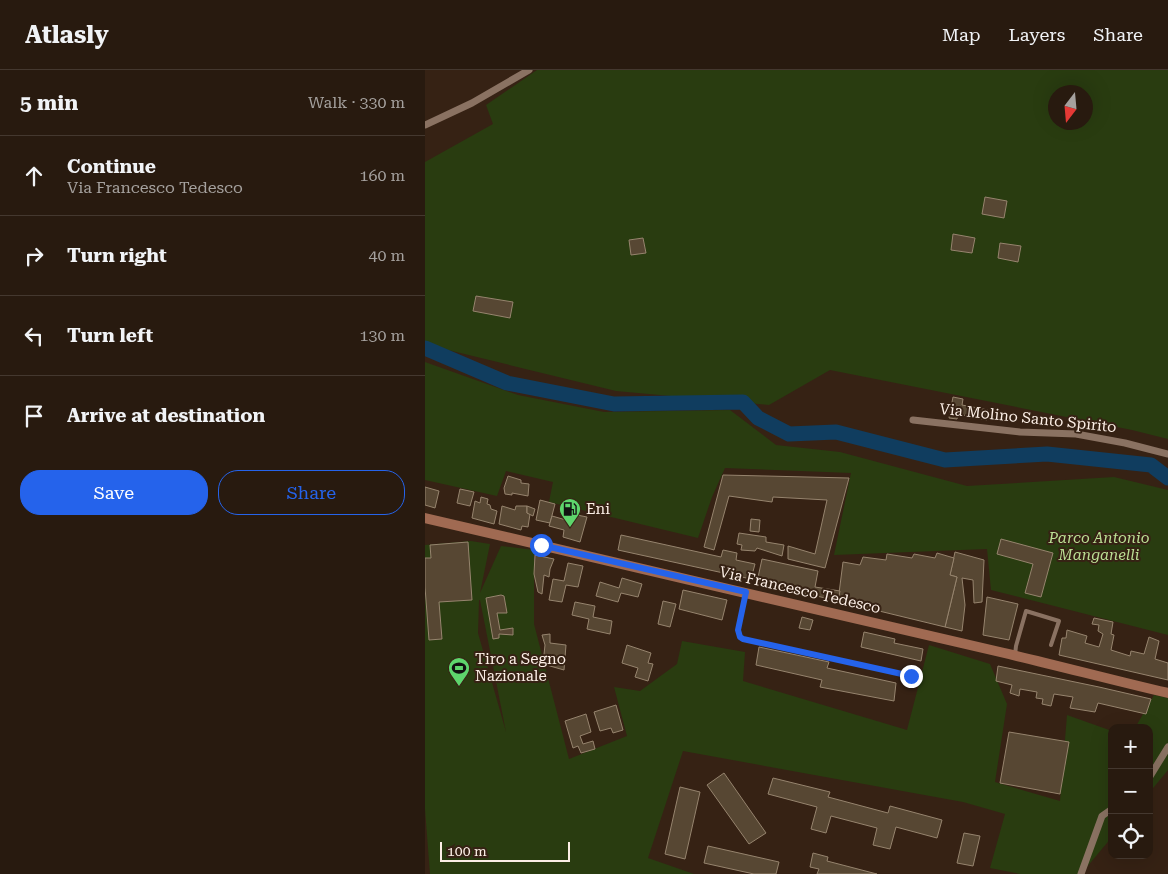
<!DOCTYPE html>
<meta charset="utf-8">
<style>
:root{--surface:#281a0f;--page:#34271d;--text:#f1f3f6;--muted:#a5a19e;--line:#44382f;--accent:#2563eb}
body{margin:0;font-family:"Roboto Serif",serif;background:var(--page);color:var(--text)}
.controls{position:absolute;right:15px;bottom:15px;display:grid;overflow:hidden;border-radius:10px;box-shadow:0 5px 20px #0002}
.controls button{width:45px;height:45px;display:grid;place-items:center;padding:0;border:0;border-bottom:1px solid var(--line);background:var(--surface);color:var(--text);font:25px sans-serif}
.compass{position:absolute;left:623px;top:15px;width:45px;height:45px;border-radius:50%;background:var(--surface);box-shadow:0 5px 20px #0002;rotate:196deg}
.scale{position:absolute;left:15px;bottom:12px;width:130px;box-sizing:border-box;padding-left:5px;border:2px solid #fcefe6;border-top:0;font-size:14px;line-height:18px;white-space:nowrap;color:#fcefe6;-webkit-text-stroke:4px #362214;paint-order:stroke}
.stop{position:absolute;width:15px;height:15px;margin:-11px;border:4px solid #2563eb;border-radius:50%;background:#fff}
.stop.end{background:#2563eb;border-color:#fff;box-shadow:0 1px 5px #0008}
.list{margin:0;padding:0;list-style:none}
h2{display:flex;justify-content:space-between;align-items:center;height:65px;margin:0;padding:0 20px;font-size:21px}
h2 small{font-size:16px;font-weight:400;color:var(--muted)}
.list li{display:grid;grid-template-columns:32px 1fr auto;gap:15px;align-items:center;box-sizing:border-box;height:80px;padding:0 20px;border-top:1px solid var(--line)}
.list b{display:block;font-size:19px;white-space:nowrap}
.list p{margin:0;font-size:16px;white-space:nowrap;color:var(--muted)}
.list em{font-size:16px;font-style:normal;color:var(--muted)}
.actions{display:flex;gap:10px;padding:15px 20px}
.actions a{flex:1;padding:11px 0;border:1px solid var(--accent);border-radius:20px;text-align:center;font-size:18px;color:var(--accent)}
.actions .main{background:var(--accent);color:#fff}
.icon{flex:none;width:28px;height:28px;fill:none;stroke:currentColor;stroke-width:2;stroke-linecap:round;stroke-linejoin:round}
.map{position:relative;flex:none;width:743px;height:804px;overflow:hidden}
header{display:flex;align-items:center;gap:30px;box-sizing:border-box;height:70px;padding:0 25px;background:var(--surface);border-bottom:1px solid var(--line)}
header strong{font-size:24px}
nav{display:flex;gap:28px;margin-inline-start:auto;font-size:18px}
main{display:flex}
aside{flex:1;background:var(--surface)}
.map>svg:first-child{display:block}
</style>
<header>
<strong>Atlasly</strong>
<nav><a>Map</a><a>Layers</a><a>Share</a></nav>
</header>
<main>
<aside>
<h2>5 min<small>Walk · 330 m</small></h2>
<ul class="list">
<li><svg class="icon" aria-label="ahead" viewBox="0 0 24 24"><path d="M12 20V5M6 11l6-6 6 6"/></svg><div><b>Continue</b><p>Via Francesco Tedesco</p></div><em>160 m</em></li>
<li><svg class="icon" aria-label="right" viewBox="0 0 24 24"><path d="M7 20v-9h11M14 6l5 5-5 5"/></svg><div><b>Turn right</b></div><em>40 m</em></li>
<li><svg class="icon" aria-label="left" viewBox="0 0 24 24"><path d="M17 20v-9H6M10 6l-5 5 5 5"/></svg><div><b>Turn left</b></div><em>130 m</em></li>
<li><svg class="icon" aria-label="arrive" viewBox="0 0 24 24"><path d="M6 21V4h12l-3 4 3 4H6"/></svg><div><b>Arrive at destination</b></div></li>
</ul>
<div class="actions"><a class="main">Save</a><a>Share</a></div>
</aside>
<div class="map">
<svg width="743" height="804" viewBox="0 0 743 804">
<rect width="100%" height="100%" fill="#362214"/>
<g fill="#293c10" fill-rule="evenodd">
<path d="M112,0h631v369l-36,-9 -302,-60 -61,35 -153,-14 -172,-42 -19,-3v-184l68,-38 -7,-19zM630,22h30v30h-30z"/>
<polygon points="0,292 93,325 179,342 305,340 351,375 415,382 542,416 689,407 743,420 743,565 566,520 562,479 409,485 426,403 300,398 287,427 273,468 124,432 128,412 81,401 72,426 0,410"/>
<path d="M46,471l19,3 -10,49 21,-47 33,4v74l35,135 58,-23 -13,-49 26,4 37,-27 5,-23 63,11 -2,29 164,49 22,-85 61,19 17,40 -12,78 65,19 7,-86 45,16v106l-31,37h-61l-30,-6 15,-54 -42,-12 -280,-51 -35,107 46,16h-264l-5,-65v-264zM54,530h1l26,132 -28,-99z"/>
<polygon points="729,625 743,628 743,700 724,723 724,658 710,658"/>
</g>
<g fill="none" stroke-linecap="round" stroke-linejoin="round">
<polyline stroke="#103d5f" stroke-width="15" points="0,278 82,313 189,334 318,332 333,348 364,364 411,362 520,390 622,384 726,395 743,408"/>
</g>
<g fill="#574733" stroke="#96846e">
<polygon points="560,127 582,131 579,148 557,144"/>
<polygon points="528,164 550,168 547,183 526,180"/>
<polygon points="218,168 221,183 206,185 204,170"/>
<polygon points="575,173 596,176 593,192 573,188"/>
<polygon points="51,226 88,232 85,248 48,241"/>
<polygon points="528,327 538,329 537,335 563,340 562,350 533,344 532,349 524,348"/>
<polygon points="298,405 424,408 400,498 363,489 363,476 390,484 402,430 348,427 347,432 304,426 289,480 279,477"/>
<polygon points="83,406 96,410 96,413 104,414 103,426 87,423 87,425 80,424 79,418"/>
<polygon points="0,417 14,421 10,438 0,435"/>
<polygon points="35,419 49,422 45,436 32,433"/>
<polygon points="56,427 63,429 62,434 65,435 66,439 72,441 69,454 47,448 50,431 55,433"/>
<polygon points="115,430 130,434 125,453 111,450"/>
<polygon points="77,436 90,440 91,436 102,436 102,443 105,444 103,457 97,456 96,460 74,454"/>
<polygon points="102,436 110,439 108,446 102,443"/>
<polygon points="142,443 162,447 155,472 138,467 139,460 124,456 127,446 141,450"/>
<polygon points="326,449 335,450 334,462 325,461"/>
<polygon points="314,463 341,467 341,472 359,475 357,486 332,478 330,481 316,480 317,475 312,474"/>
<polygon points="196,465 296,487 298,480 312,483 311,490 330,494 326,509 193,480"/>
<polygon points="576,469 628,483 616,527 600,523 608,494 572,484"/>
<polygon points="43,472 47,530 14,532 17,569 4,570 0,517 0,488 6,488 5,475"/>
<polygon points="530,482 559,490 557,532 549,533 548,510 537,508 540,535 537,561 520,557 532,507 525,505"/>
<polygon points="512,483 529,488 525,505 532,507 520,557 413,531 418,492 435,495 438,487 461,490 462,484 487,488 489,484 510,488"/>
<polygon points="110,485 129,489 125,499 124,507 119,505 117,524 113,522 109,504"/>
<polygon points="337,489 393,501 390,517 415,521 413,531 332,512"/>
<polygon points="143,493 158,496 153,517 141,515 137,532 124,530 128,509 139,511"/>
<polygon points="197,508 217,514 213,527 196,523 193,532 171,526 175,512 194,518"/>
<polygon points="258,520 302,530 297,550 254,539"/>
<polygon points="76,525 79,526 82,543 72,543 75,560 88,558 88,565 74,564 74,568 68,569 61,528"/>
<polygon points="562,527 593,534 584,570 558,565"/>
<polygon points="238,531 251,534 245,557 233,554"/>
<polygon points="150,532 170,536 168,547 187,551 185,564 162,559 164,549 147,545"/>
<polygon points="377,547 388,550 385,560 374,558"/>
<polygon points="669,548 688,552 686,564 689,565 686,580 705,586 706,581 719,584 724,567 734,571 730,589 743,593 743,610 634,585 637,568 641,568 642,560 662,566 660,573 674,577 678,564 673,561 674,555 667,554"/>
<polygon points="439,562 470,569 469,573 498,579 496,591 436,577"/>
<polygon points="125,564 125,573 141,575 139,600 118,594 120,575 117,565"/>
<polygon points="202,575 226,583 223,593 228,594 223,611 210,607 213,598 197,593"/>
<polygon points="334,577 404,592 402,598 471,613 469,631 395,617 397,610 331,595"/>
<polygon points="573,596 674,617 726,629 721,644 673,633 670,642 645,638 648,627 629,624 626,636 617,634 618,629 611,628 612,622 595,619 594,626 585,623 587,615 571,611"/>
<polygon points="191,635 198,660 188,663 186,658 175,661 169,642"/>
<polygon points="161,644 166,662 155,666 158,674 168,671 170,679 156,683 153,676 148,678 140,651"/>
<polygon points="584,662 644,672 635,724 575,713"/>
<polygon points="299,703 341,763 324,774 282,715"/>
<polygon points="348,708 405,722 403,727 463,743 465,736 517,750 512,768 471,757 465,779 448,775 452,758 406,746 401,763 386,759 392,737 343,724"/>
<polygon points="255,717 275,722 260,789 240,784"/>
<polygon points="539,763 555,766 548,796 532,793"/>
<polygon points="283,776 354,792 351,804 329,804 279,793"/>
<polygon points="388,783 403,787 402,791 452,804 392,804 394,799 385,797"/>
</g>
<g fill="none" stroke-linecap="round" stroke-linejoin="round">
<g stroke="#8a7262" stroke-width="4">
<polyline points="321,523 313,560 315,567 318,569 486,606"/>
<polyline points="590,585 591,576 601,541 634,551 626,575"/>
</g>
<g stroke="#8a7262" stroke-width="7">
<polyline points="0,55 47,33 104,0"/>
<polyline points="488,350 595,362 651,364 700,373 743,384"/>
<polyline points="724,708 743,677"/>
<polyline points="656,804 677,746 687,739"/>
</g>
<path stroke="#a06a52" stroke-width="10" d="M0,448c191,46 384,89 575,134 56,13 112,28 168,41"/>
</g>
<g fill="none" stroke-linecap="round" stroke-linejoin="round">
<polyline stroke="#2563eb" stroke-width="6" points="116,475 321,522 313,560 315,567 318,569 486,606"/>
</g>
<defs>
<g id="fuel-pin" transform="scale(1.125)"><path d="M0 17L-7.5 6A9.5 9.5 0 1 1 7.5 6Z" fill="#5ed56c" stroke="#362214"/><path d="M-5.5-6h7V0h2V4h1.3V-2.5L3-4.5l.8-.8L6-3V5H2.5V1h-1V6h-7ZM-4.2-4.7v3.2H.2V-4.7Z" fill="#111"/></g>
<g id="stadium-pin" transform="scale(1.125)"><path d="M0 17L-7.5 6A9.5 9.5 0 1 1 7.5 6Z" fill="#5ed56c" stroke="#362214"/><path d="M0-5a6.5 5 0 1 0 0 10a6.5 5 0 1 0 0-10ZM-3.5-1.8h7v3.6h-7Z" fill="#111"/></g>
</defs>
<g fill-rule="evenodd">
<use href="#fuel-pin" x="145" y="439"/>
<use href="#stadium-pin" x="34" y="598"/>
</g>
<g text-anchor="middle" stroke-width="4" stroke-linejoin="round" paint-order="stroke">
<g font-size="15" fill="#fcefe6" stroke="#362214">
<text transform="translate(603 348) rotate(6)" y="5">Via Molino Santo Spirito</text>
<text transform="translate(375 520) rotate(13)" y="5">Via Francesco Tedesco</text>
</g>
<g font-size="15" fill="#fcefe6" stroke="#362214" text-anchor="start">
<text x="161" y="444">Eni</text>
<text x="50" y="594">Tiro a Segno<tspan x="50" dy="17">Nazionale</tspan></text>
</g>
<g font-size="15" font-style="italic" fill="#bbdf94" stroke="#362214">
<text x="674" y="473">Parco Antonio<tspan x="674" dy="17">Manganelli</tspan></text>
</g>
</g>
</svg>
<div class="controls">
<button>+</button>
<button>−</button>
<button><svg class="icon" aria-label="locate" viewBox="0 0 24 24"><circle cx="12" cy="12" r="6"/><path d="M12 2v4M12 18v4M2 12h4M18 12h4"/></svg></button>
</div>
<svg class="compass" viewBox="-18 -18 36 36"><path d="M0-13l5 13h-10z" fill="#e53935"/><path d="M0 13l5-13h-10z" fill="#a5a19e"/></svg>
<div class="scale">100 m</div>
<div class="stop" style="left:116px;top:475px"></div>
<div class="stop end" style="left:486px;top:606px"></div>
</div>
</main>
